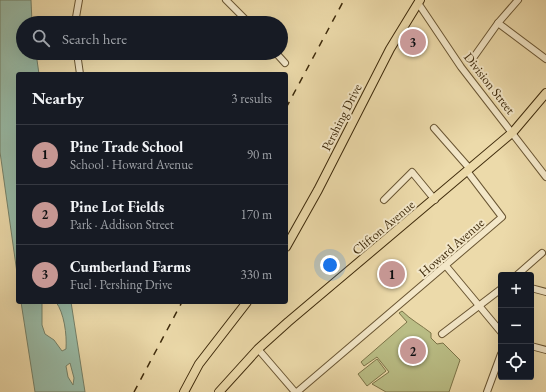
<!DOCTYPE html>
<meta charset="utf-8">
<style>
:root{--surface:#171b24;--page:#242831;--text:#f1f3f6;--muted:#9ea1a6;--line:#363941;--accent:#c59692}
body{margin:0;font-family:"EB Garamond",serif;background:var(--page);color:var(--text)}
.controls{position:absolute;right:12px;bottom:12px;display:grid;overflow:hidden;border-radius:4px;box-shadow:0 4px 16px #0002}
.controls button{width:36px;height:36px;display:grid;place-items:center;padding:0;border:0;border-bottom:1px solid var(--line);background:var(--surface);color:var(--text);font:20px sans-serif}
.you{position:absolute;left:330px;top:265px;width:14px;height:14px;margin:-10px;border:3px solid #fff;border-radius:50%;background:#1a73e8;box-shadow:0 0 0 6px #1a73e833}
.badge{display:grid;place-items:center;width:26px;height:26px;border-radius:50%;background:var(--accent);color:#111;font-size:13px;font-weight:700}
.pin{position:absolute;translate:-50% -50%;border:2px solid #fff;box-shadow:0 1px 4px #0006}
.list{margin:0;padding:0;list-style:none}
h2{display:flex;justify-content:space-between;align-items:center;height:52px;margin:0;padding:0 16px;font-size:17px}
h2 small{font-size:13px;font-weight:400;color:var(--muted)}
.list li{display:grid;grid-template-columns:26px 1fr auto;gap:12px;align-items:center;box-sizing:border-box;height:60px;padding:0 16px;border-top:1px solid var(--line)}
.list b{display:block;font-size:15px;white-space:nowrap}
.list p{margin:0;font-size:13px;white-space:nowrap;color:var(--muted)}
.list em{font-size:13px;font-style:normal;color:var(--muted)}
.icon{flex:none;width:22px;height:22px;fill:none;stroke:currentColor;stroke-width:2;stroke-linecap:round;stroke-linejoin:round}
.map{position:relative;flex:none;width:546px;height:392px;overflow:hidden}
.search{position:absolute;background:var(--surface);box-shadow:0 4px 16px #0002;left:16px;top:16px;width:272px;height:44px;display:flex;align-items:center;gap:10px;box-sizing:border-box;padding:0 14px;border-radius:22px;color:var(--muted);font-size:15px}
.panel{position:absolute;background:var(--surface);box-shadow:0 4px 16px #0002;left:16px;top:72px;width:272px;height:232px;border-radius:4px}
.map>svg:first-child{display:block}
</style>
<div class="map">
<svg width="546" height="392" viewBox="0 0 546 392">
<rect width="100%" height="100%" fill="#ecdaaa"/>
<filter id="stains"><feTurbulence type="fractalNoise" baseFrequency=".005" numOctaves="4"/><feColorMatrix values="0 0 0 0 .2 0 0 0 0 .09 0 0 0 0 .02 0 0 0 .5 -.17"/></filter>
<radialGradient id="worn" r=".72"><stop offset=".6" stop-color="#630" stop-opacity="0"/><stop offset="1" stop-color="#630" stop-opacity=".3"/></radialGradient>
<g fill="#babe86" stroke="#7c7448">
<path d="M402,311c9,9 19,14 29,22v5l6,6 6,-1 17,17 -11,32h-63l-14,-8 17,-12 -12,-15 -13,9 -3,-4 46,-40 -8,-9z"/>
<polygon points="377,359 386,371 367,386 358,374"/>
</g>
<g fill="#99bba7" stroke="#758169" fill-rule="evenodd">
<polygon points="0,0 31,0 32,23 23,23 23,53 36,53 39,74 18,74 18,280 0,152"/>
<path d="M21,302h21v23l3,9 9,6 8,11 4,-2c1,-15 -2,-36 -10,-47h15l14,90h-50zM70,363l4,15 -1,7 -5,-8 -2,-11z"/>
</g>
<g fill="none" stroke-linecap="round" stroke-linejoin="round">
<g stroke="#6a5633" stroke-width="8">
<g id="minor">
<polyline points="226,0 249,23"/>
<polyline points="418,3 461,67 546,177"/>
<polyline points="75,23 79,0"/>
<polyline points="498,23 546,59"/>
<polyline points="77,53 80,74"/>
<polyline points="276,53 285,63"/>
<polyline points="471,61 498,23 518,0"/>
<polyline points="434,128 470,169"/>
<polyline points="384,200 412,172 435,200"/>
<polyline points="446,266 501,332"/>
<polyline points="517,275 542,253"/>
<polyline points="531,288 546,292"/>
<polyline points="442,334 501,289"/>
<polyline points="531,346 546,350"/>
<polyline points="258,349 295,392"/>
<polyline points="297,392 502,217 467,171"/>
<polyline points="487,392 501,354"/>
</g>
</g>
<g stroke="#3e2a0b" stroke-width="10">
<g id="major">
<polyline points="286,247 318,190 390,49 420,0"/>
<polyline points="184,392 199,364 247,302"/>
<polyline points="219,392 258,349 288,322 513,132 546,93"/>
</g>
</g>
<use href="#minor" stroke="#f3e7c8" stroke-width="6"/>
<use href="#major" stroke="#ecdaaa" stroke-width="8"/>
<g stroke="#3e2a0b" stroke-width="1.5" stroke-dasharray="7 7" stroke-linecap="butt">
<polyline points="286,108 344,0"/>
<polyline points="134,392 182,302"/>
</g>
</g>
<g text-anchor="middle" stroke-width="4" stroke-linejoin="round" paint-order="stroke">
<g font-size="13" fill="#3e2a0b" stroke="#f3e7c8">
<text transform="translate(490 83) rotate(52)" y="5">Division Street</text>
<text transform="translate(341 117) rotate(-63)" y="5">Pershing Drive</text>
<text transform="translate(383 227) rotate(-40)" y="5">Clifton Avenue</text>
<text transform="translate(451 247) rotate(-41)" y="5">Howard Avenue</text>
</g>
</g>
<rect width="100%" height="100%" filter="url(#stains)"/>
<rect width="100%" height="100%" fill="url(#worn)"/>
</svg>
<div class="controls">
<button>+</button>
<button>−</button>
<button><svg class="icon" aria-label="locate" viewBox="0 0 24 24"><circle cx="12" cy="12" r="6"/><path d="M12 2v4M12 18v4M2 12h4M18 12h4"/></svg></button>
</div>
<div class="you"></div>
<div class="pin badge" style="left:392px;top:274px">1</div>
<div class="pin badge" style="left:413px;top:351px">2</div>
<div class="pin badge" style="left:413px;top:42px">3</div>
<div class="search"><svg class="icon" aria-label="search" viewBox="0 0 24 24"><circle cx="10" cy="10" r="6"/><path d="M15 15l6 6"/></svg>Search here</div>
<section class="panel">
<h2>Nearby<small>3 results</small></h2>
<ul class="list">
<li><span class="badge">1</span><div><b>Pine Trade School</b><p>School · Howard Avenue</p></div><em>90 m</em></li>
<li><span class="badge">2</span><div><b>Pine Lot Fields</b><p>Park · Addison Street</p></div><em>170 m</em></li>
<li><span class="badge">3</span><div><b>Cumberland Farms</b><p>Fuel · Pershing Drive</p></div><em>330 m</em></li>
</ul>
</section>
</div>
